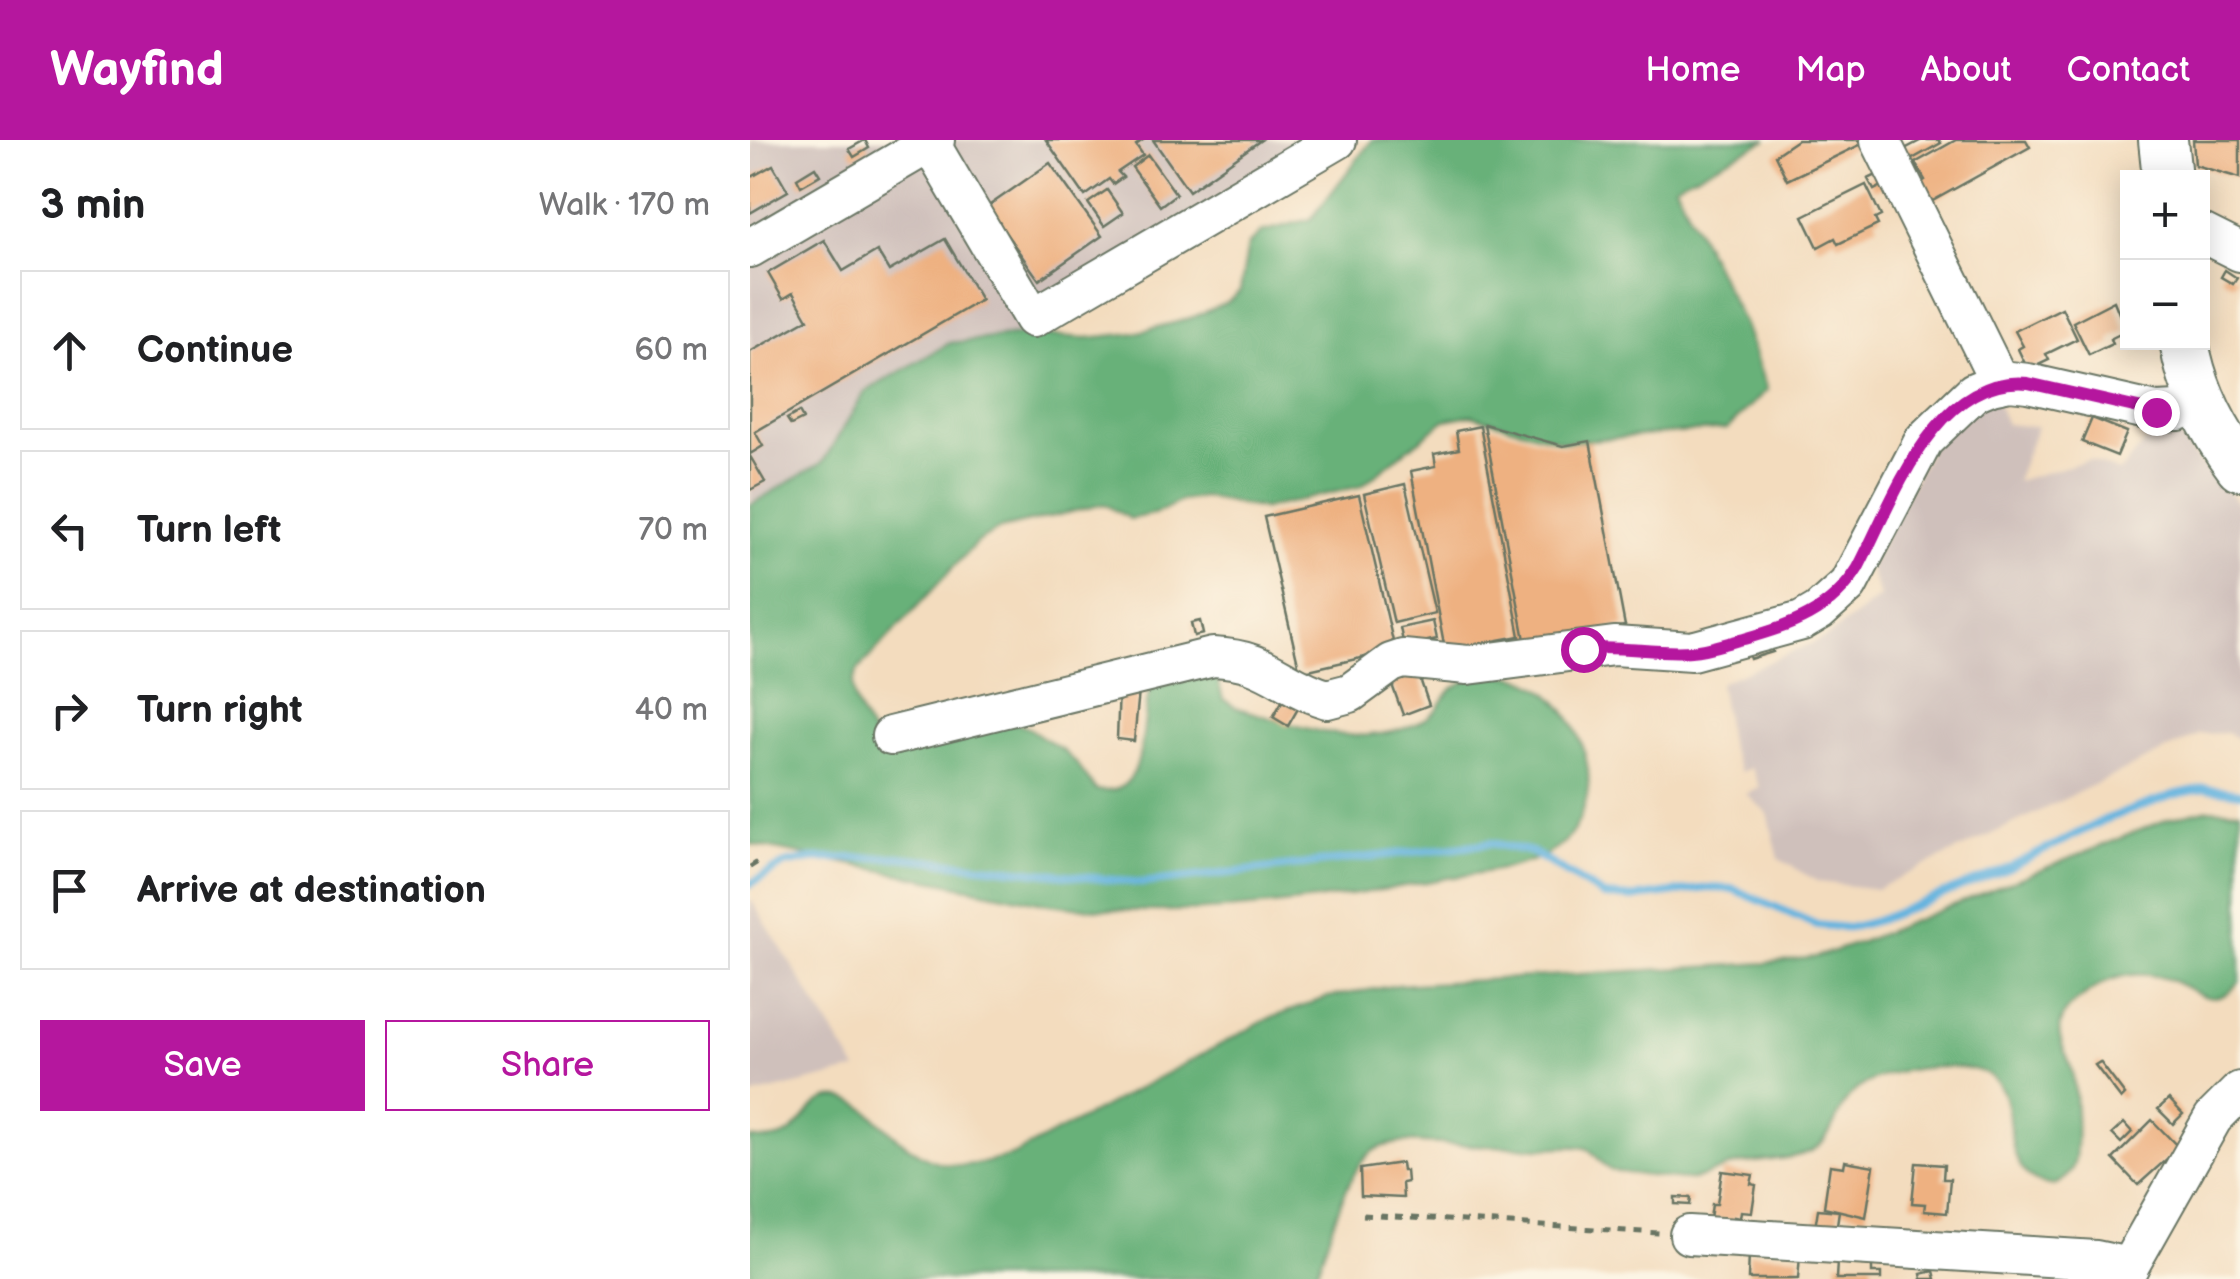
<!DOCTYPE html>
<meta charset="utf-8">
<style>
:root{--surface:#fff;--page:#f2f2f2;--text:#202124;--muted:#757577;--line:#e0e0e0;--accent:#b5179e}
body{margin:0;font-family:"Balsamiq Sans",sans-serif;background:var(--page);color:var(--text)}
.controls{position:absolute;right:30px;top:30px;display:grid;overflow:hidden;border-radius:0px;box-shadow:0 5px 25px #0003}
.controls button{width:90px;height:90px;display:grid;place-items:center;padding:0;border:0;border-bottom:2px solid var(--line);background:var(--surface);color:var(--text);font:50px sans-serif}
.stop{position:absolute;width:30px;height:30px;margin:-22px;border:8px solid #b5179e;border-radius:50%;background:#fff}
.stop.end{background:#b5179e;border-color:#fff;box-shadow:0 2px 10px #0008}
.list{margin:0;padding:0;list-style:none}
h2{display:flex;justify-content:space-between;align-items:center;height:130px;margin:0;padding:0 40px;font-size:42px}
h2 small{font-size:32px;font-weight:400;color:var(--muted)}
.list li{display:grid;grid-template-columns:65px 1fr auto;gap:30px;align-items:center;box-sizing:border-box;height:160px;margin:0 20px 20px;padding:0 20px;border:2px solid var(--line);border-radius:0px}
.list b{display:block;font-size:38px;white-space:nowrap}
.list em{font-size:32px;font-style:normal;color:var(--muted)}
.actions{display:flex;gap:20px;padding:30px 40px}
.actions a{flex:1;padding:22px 0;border:2px solid var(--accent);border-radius:0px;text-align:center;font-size:35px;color:var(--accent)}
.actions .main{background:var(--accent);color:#fff}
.icon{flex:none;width:55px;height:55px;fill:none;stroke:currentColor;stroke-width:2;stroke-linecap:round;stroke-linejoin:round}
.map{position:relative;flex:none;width:1490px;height:1139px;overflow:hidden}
header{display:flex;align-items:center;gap:60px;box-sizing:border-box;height:140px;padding:0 50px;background:var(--accent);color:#fff}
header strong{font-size:48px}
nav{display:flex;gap:55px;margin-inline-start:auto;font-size:35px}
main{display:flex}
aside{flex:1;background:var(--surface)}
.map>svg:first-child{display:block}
</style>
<header>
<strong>Wayfind</strong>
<nav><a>Home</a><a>Map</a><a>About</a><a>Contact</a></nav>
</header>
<main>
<aside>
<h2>3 min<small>Walk · 170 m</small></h2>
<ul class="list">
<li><svg class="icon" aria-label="ahead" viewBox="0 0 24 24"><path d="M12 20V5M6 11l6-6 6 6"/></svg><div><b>Continue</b></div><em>60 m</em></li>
<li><svg class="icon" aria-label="left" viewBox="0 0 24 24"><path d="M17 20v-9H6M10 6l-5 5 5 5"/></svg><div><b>Turn left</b></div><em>70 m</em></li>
<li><svg class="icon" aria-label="right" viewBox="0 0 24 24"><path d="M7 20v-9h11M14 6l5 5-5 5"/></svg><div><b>Turn right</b></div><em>40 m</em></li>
<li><svg class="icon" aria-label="arrive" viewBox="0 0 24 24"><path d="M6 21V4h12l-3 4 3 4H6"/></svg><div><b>Arrive at destination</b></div></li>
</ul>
<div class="actions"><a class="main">Save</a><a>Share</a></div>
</aside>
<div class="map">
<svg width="1490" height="1139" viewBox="0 0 1490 1139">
<rect width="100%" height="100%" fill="#fcf5e5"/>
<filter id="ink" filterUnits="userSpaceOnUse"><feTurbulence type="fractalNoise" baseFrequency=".01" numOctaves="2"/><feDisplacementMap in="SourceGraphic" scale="20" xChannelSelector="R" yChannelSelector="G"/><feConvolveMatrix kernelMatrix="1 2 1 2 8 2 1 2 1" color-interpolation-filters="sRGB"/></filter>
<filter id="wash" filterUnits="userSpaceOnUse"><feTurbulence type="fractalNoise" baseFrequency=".0048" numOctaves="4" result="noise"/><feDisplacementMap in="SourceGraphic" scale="40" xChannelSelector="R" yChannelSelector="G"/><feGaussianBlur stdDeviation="2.25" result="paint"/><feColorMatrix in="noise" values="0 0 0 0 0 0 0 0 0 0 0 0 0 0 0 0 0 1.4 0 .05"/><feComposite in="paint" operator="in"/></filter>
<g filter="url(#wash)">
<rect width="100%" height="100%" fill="#f3dcbe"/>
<g fill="#cfc0bb">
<polygon points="0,0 611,0 279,194 200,203 115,252 74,322 0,365"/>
<polygon points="1243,254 1256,284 1287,287 1266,341 1339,320 1369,332 1411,283 1422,286 1449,322 1490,364 1490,600 1478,593 1450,594 1127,749 1068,742 1029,719 1018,674 996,654 1010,648 1001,628 990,632 980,608 969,543 1077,497 1130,457 1119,428 1182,306"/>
<polygon points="0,758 107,930 0,956"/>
</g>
<g fill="#67b179" stroke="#437756" stroke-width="2.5">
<path d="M622,0h395l-92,45 69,140 23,65 -40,39 -163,13 -93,-27 -26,5 -84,66 -98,23 -59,-12 -23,4 -24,12 -27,6 -26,-15 -104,25 -23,13 -119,128c-14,24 3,44 15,66l137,-15 19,7 33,22 14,13 20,27c55,11 43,-71 55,-104l65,-12 7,25 12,8c51,15 102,37 156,25 13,-3 31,-9 41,-18 8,-6 12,-17 19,-24 16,-14 53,-19 72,-11 34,13 56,46 63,80 8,32 -5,76 -35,93 -30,17 -69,20 -103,26 -130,25 -267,44 -399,26l-299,-60v-339l73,-43 42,-70 85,-49 79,-9 58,4 48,-5 54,-14 39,-17 12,-11 8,-46 14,-13 49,-13z"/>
<path d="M1459,669l31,2v170c-24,30 -39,13 -65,1 -30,-13 -61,-9 -86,10 -9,8 -22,14 -27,26 -8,17 4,33 9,50 5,16 8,83 2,98 -3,8 -11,17 -21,19 -8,0 -16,-3 -21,-7 -42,-34 6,-109 -77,-111 -35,-1 -91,5 -110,37 -10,17 -15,40 -35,48 -22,9 -51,8 -74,13 -15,4 -29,11 -43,15 -5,1 -78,-8 -82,-10 -8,-5 -14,-16 -22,-21 -11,-5 -33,-1 -46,-1 -45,-2 -90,-3 -136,-6 -14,2 -26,3 -37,12 -24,21 -43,94 -55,125h-564v-141c61,12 47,-44 91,-40 16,2 28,13 39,24 47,45 68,52 132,34l256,-137 60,-22 70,-12 369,-22 49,-6 45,-15 307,-123z"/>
</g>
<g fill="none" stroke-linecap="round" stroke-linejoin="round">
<polyline stroke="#65b4df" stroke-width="8" points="0,744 35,724 61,719 148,717 392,743 741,703 782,712 854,756 882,758 958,748 983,749 1067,785 1098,788 1129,780 1259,728 1354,680 1423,655 1455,648 1490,653"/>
</g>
<g id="blocks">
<g fill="#eeb181">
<polygon points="115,0 119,8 104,17 99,9"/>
<polygon points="296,0 393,0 386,5 393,15 368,32 373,37 363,44 359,39 335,56"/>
<polygon points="403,0 511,0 439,51"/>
<polygon points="1047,0 1112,0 1114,3 1037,40 1025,15"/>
<polygon points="1172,0 1189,0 1191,3 1155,23 1149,12"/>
<polygon points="1206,0 1276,0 1280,7 1177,64 1167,45 1175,40 1165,23"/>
<polygon points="1443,0 1490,0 1490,38 1445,25"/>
<polygon points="398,15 426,54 410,66 382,27"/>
<polygon points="300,23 352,96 289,140 237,67"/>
<polygon points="23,25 38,51 0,73 0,38"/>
<polygon points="65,27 70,35 51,46 47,38"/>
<polygon points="1133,32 1138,43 1124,50 1118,39"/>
<polygon points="1116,45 1131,76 1125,79 1128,85 1088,104 1085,98 1068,107 1053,76"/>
<polygon points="357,50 373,73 354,86 338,63"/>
<polygon points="195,99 231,160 5,292 13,306 0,314 0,212 58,179 43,153 33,159 18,133 74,100 93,131 127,111 139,131"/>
<polygon points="1475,130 1487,138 1483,144 1471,137"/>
<polygon points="1364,161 1376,191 1360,199 1362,204 1339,215 1323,182"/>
<polygon points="1312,168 1327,199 1296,214 1299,220 1278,230 1268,209 1273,206 1265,191"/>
<polygon points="49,272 53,279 41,285 37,279"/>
<polygon points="1342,278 1377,292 1367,316 1332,302"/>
<polygon points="734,284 813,306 840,301 875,486 776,505"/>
<polygon points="730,286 770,496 695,510 661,331 686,326 684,314 709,309 706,291"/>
<polygon points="0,316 15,342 0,350"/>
<polygon points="655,344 685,473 644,483 614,354"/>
<polygon points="609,355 645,510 550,532 514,377"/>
<polygon points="450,481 453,494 444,496 441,483"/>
<polygon points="683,481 687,499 654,506 650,488"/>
<polygon points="1019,501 1023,512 1000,519 996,507"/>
<polygon points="668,533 679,565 653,575 641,542"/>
<polygon points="369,548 389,551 384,601 367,599"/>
<polygon points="534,558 549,567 538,586 523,577"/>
<polygon points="1350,922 1375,955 1371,959 1345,925"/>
<polygon points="1419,959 1433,974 1423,984 1408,969"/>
<polygon points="1402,980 1429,1008 1388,1045 1363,1019"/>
<polygon points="1374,983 1382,992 1371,1003 1362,994"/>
<polygon points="1095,1021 1124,1026 1116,1077 1074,1067 1080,1025 1094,1027"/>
<polygon points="651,1023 652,1031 656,1031 657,1042 652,1043 653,1058 611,1056 610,1029"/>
<polygon points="1166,1023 1194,1025 1193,1039 1200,1039 1197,1073 1174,1071 1175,1064 1162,1063"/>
<polygon points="972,1031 1003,1035 1001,1044 1006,1045 1002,1072 991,1071 990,1078 984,1077 983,1082 960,1079 962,1064 967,1064"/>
<polygon points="925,1057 941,1058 940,1065 925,1064"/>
<polygon points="1068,1069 1089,1071 1086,1091 1065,1088"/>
<polygon points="999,1113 1050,1116 1048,1139 998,1139"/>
<polygon points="1087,1121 1122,1123 1122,1133 1131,1133 1131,1139 1086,1139"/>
<polygon points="1184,1131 1186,1139 1172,1139 1171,1134"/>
</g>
</g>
</g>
<g filter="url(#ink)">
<use href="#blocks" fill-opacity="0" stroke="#697564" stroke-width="2.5"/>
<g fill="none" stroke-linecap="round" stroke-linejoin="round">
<g stroke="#697564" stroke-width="42">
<g id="minor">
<polyline points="178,0 283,178 587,0"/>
<polyline points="1130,0 1250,243"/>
<polyline points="1452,93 1490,112"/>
<polyline points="0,108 185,0"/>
<path d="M141,596l322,-79c56,2 67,28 114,42l23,-6 41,-30 12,-4 65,6 146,-19 78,5 110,-30 17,-10 29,-26 76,-145 50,-48 17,-7 19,-4 18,2 128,29 23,-1 22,-10"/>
<polyline points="939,1095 1346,1120 1379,1127"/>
<polyline points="1372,1139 1463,978 1490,951"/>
</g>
</g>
<g stroke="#697564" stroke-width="52">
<g id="major">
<polyline points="1413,0 1417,38"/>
<path d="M1434,202c8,47 27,86 56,124"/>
</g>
</g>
<g stroke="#697564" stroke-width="5" stroke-dasharray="8 8" stroke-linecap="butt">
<polyline points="0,727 11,720"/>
<polyline points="613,1075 910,1093"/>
</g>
<use href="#minor" stroke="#fff" stroke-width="38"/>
<use href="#major" stroke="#fff" stroke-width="48"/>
</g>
</g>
<g fill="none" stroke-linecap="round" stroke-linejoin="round" filter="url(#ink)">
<path stroke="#b5179e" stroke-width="12" d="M833,509c38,-4 73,5 108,2 18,-1 35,-8 53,-12 48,-14 86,-26 114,-71 35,-67 77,-194 170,-185l128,29"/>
</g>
</svg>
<div class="controls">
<button>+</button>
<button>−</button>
</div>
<div class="stop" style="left:833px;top:509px"></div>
<div class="stop end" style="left:1406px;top:272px"></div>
</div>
</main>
